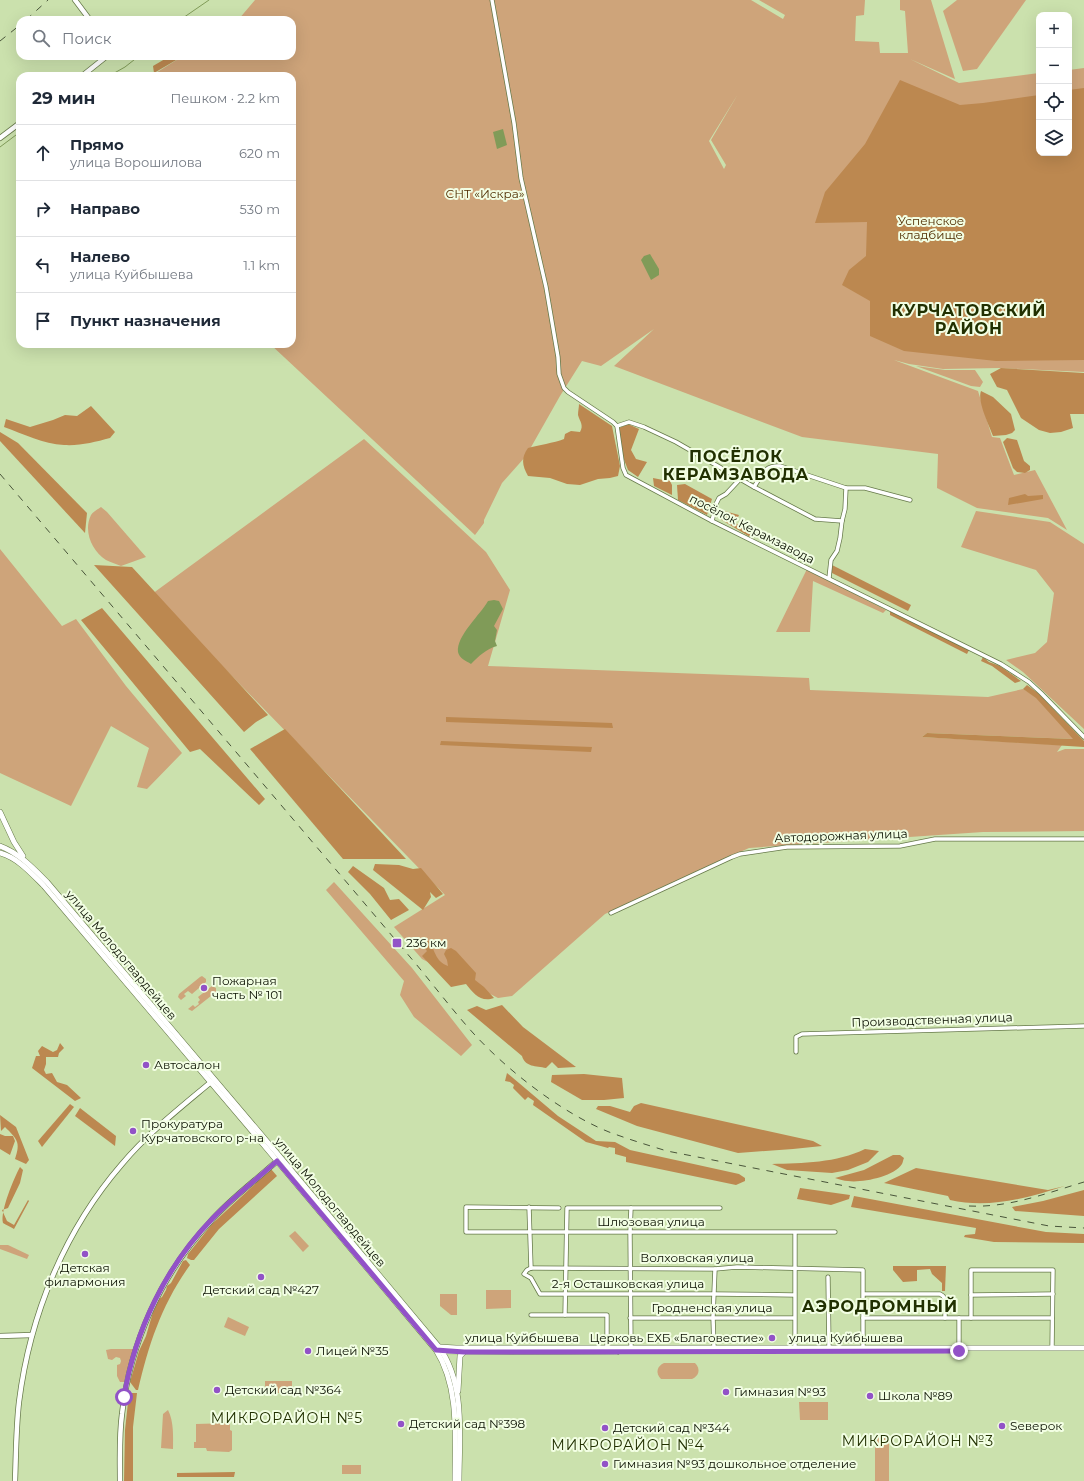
<!DOCTYPE html>
<html lang="ru">
<meta charset="utf-8">
<style>
:root{--surface:#fff;--page:#f2f2f3;--text:#1f2937;--muted:#747a83;--line:#e0e1e3}
body{margin:0;font-family:Montserrat,sans-serif;background:var(--page);color:var(--text)}
.controls{position:absolute;right:12px;top:12px;display:grid;overflow:hidden;border-radius:8px;box-shadow:0 4px 16px #0002}
.controls button{width:36px;height:36px;display:grid;place-items:center;padding:0;border:0;border-bottom:1px solid var(--line);background:var(--surface);color:var(--text);font:20px sans-serif}
.stop{position:absolute;width:12px;height:12px;margin:-9px;border:3px solid #9252c7;border-radius:50%;background:#fff}
.stop.end{background:#9252c7;border-color:#fff;box-shadow:0 1px 4px #0008}
.list{margin:0;padding:0;list-style:none}
h2{display:flex;justify-content:space-between;align-items:center;height:52px;margin:0;padding:0 16px;font-size:17px}
h2 small{font-size:13px;font-weight:400;color:var(--muted)}
.list li{display:grid;grid-template-columns:26px 1fr auto;gap:12px;align-items:center;box-sizing:border-box;height:56px;padding:0 16px;border-top:1px solid var(--line)}
.list b{display:block;font-size:15px;white-space:nowrap}
.list p{margin:0;font-size:13px;white-space:nowrap;color:var(--muted)}
.list em{font-size:13px;font-style:normal;color:var(--muted)}
.icon{flex:none;width:22px;height:22px;fill:none;stroke:currentColor;stroke-width:2;stroke-linecap:round;stroke-linejoin:round}
.map{position:relative;flex:none;width:1084px;height:1481px;overflow:hidden}
.search{position:absolute;background:var(--surface);box-shadow:0 4px 16px #0002;left:16px;top:16px;width:280px;height:44px;display:flex;align-items:center;gap:10px;box-sizing:border-box;padding:0 14px;border-radius:12px;color:var(--muted);font-size:15px}
.panel{position:absolute;background:var(--surface);box-shadow:0 4px 16px #0002;left:16px;top:72px;width:280px;height:276px;border-radius:12px}
.map>svg:first-child{display:block}
</style>
<div class="map">
<svg width="1084" height="1481" viewBox="0 0 1084 1481">
<rect width="100%" height="100%" fill="#cbe1ad"/>
<g fill="#cea47a" fill-rule="evenodd">
<path d="M255,0h496l32,19 2,-4 -26,-15h106l-1,15 -8,1 -1,25 24,1 1,11h28l-3,-42 -5,-1v-10h31l24,79 -45,-20 49,24 80,-10v80h30v-83l15,-2v304l-85,-4 -56,1 -34,-5 -15,-4 84,31 14,46 8,1 14,37 21,-5 32,60 -19,-12 -71,-10 -40,-20 1,-34 -136,-17 -188,-71 40,-37 -53,37 -19,-5 -22,35 -34,60 -24,27 -18,37v3l-9,12 -205,-191h22v-268h-141l32,-20h109v-36h-54zM738,94l-27,46 15,25 -2,4 -15,-28z"/>
<polygon points="957,0 1026,0 977,69 963,71 943,11"/>
<polygon points="916,366 945,370 975,370 983,382 980,387 971,386"/>
<polygon points="364,439 486,552 510,590 488,666 809,678 810,690 988,697 1023,689 1036,697 1074,739 927,733 922,737 1062,745 1057,752 1065,749 1084,749 1084,831 983,832 749,848 605,914 512,996 498,998 422,959 394,927 445,895 152,594"/>
<path d="M101,507l6,5 39,45 -25,9c-5,-2 -11,-4 -15,-6 -14,-9 -23,-29 -15,-45 2,-3 7,-6 10,-8z"/>
<polygon points="976,511 1050,522 1084,544 1084,729 1023,672 1006,660 1035,653 1047,642 1054,593 1036,570 961,547"/>
<polygon points="0,549 62,626 76,619 126,686 182,753 147,789 137,787 149,748 111,726 71,806 0,773"/>
<polygon points="807,569 886,610 883,613 813,581 810,632 776,632"/>
<polygon points="334,882 412,968 472,1045 461,1056 414,1017 400,995 404,981 326,890"/>
<polygon points="202,976 206,979 206,982 192,994 188,991 184,994 186,996 181,1000 178,997 179,994 200,977"/>
<polygon points="212,986 216,988 216,992 192,1011 188,1009 193,1005 195,1007 199,1004 198,1002 200,1000 198,997"/>
<polygon points="295,1231 309,1246 303,1252 289,1236"/>
<polygon points="0,1245 8,1245 29,1255 27,1259 0,1249"/>
<polygon points="486,1290 511,1290 511,1308 486,1309"/>
<polygon points="440,1294 457,1294 457,1315 451,1315 440,1306"/>
<polygon points="228,1317 249,1327 245,1336 224,1327"/>
<polygon points="111,1349 133,1349 124,1382 120,1382 117,1376 117,1365 120,1364 121,1361 120,1358 116,1357 112,1360 108,1359 106,1350"/>
<path d="M664,1363h31c6,6 4,13 -3,16h-31c-6,-6 -4,-13 3,-16z"/>
<rect x="265" y="1381" width="27" height="12"/>
<polygon points="799,1402 828,1402 828,1420 800,1420"/>
<path d="M168,1410c6,12 5,26 5,39l-12,-1 2,-34z"/>
<polygon points="230,1423 230,1430 232,1431 232,1450 229,1452 207,1451 206,1448 194,1448 194,1442 196,1442 196,1424"/>
<rect x="875" y="1435" width="14" height="46"/>
<rect x="342" y="1465" width="19" height="9"/>
</g>
<g fill="#bc8850">
<polygon points="170,56 183,56 154,73 153,66"/>
<polygon points="900,80 960,105 983,103 1039,95 1039,153 1069,153 1069,90 1084,88 1084,360 996,361 904,351 870,336 870,301 842,285 849,270 866,256 867,222 815,223 825,192 865,144"/>
<polygon points="1001,368 1084,373 1084,414 1070,414 1073,428 1061,432 1050,433 1039,430 1021,418 1007,390 997,387 990,374"/>
<path d="M981,391l12,6 18,17 4,16 -3,3 -6,2 -13,1c-4,-11 -16,-35 -12,-45z"/>
<path d="M579,404l33,22 8,40 -2,10 -8,2 -12,1 -18,6 -13,-1 -17,-6 -22,-2c-6,-11 -7,-18 0,-28 10,-3 26,-5 36,-9l1,-5 6,-3 9,1c4,-7 0,-10 -2,-17 0,-4 1,-8 1,-11z"/>
<path d="M91,406l24,26 -5,6c-15,4 -30,8 -46,7 -21,-1 -40,-11 -60,-18l2,-8 24,8 23,-7 12,-5 12,1z"/>
<polygon points="628,424 639,429 631,450 636,459 647,462 638,477 628,470 623,457 619,428"/>
<polygon points="0,432 18,443 87,513 85,533 0,441"/>
<polygon points="1007,438 1017,440 1024,461 1030,466 1030,470 1025,473 1017,472 1013,468 1003,442"/>
<polygon points="653,478 663,480 669,479 672,485 672,495 654,486"/>
<polygon points="685,484 712,499 707,515 678,500 677,485"/>
<polygon points="1025,494 1028,496 1043,495 1043,499 1008,505 1009,498"/>
<polygon points="717,509 739,515 735,523 754,532 750,537 720,519 716,513"/>
<polygon points="94,565 132,567 268,715 256,722 244,732"/>
<polygon points="832,565 911,605 908,611 832,573"/>
<polygon points="102,608 265,799 259,805 200,749 190,752 81,620"/>
<polygon points="890,611 969,650 967,654 890,615"/>
<polygon points="983,657 989,662 1000,666 1021,681 1015,683 992,666 981,661"/>
<polygon points="1027,685 1038,693 1084,741 1084,747 922,737 927,733 1073,739 1036,698 1023,689"/>
<polygon points="446,717 612,723 613,728 446,722"/>
<polygon points="285,729 406,859 343,859 250,749"/>
<polygon points="441,741 592,747 591,752 440,745"/>
<polygon points="375,864 399,865 413,869 421,868 443,894 436,898 430,892 431,897 423,910 373,870"/>
<polygon points="353,866 384,888 390,900 399,899 409,910 391,920 370,894 348,872"/>
<path d="M423,941h6c7,11 6,20 19,25l-1,-6 -3,-6 2,-4 5,-2 5,3 20,22 -1,7 9,7 10,11c-13,5 -21,-5 -28,-14l-15,3 -29,-31 5,-5 -4,-5z"/>
<path d="M502,1005l21,22 53,40 -18,1 -6,-6 -6,6c-10,-2 -21,-1 -24,-12l-55,-46 10,-4 9,4z"/>
<polygon points="60,1043 64,1048 59,1053 58,1057 46,1057 46,1064 44,1070 46,1074 52,1073 57,1082 67,1085 81,1098 75,1101 32,1068 36,1056 40,1056 38,1051 42,1046 53,1052 57,1050"/>
<polygon points="507,1073 558,1116 596,1141 615,1142 630,1150 739,1174 745,1178 745,1181 736,1185 626,1162 626,1157 615,1154 615,1148 609,1147 608,1148 586,1142 533,1105 534,1101 528,1097 525,1100 513,1088 514,1085 510,1082 505,1081"/>
<polygon points="584,1074 622,1078 624,1098 604,1100 582,1100 551,1082 552,1075"/>
<polygon points="641,1103 813,1141 822,1146 793,1149 738,1153 637,1126 596,1109 598,1106 610,1106 630,1112 634,1106"/>
<polygon points="70,1104 74,1107 42,1147 38,1141"/>
<polygon points="80,1108 116,1136 115,1146 75,1116"/>
<path d="M0,1115l16,12 13,33 -3,4 -11,-5c6,-17 2,-20 -10,-32l-4,4z"/>
<polygon points="0,1134 5,1136 13,1136 15,1141 10,1155 0,1149"/>
<path d="M865,1149l14,2 -11,11 -20,8 -16,3 -45,-3 -15,-6c30,-1 65,-1 93,-15z"/>
<path d="M893,1155h7l4,3c-1,2 -1,4 -2,6 -8,13 -41,19 -54,17 -4,0 -9,-2 -13,-3l29,-8z"/>
<path d="M20,1167l3,3 -3,13 -12,25 -6,2 5,11 7,4 14,-25 1,1 -15,28c-3,-2 -8,-4 -11,-6 -3,-12 11,-45 17,-56z"/>
<path d="M916,1168l132,22 17,-4c-37,12 -76,23 -115,14l-2,-4 -64,-13z"/>
<polygon points="271,1169 277,1176 219,1229 194,1260 191,1260 187,1258 188,1254 212,1224"/>
<polygon points="800,1188 850,1195 849,1199 831,1205 797,1199"/>
<polygon points="1084,1190 1084,1216 1015,1211 1012,1207 1043,1201"/>
<polygon points="854,1196 1046,1232 1084,1234 1084,1243 994,1242 964,1237 965,1235 975,1234 976,1228 851,1207"/>
<path d="M186,1260l4,5c-28,39 -41,78 -52,125h-2l-6,-8 9,-31 7,-15 7,-24 6,-13 3,-2 4,-7 1,-4 4,-3 12,-22z"/>
<polygon points="893,1266 946,1266 945,1291 942,1291 942,1283 932,1274 930,1269 917,1270 917,1281 903,1282 893,1270"/>
<polygon points="129,1393 137,1393 133,1427 133,1481 124,1481 125,1430"/>
<polygon points="235,1472 234,1477 177,1477 177,1473"/>
</g>
<g fill="#809b58">
<polygon points="503,129 507,145 497,149 493,132"/>
<polygon points="650,254 659,269 659,275 651,280 641,260 644,256"/>
<path d="M494,600l5,1 4,8 -9,17 3,4 -2,11 2,5c-11,3 -18,10 -26,18 -5,-3 -12,-6 -13,-12 -2,-16 23,-38 30,-51z"/>
</g>
<g fill="none" stroke-linecap="round" stroke-linejoin="round">
<g stroke="#809b58" stroke-width="1">
<polyline points="180,20 209,0"/>
<polyline points="109,76 125,67 139,56"/>
<polyline points="0,147 20,132"/>
</g>
<g stroke="#66794a" stroke-width="5">
<g id="minor">
<polyline points="492,0 514,123 521,178 546,287 558,357 559,374 564,388 568,392 613,422 617,426 623,468 626,475 712,521 1001,664 1029,682 1041,693 1084,737"/>
<polyline points="617,426 629,422 644,427 676,442 754,487 815,519 842,521"/>
<path d="M754,487c8,-12 10,-22 26,-21l66,22h19l45,12"/>
<polyline points="712,521 716,504 719,498 726,494 741,478"/>
<polyline points="829,578 831,560 837,551 840,538 842,521 845,509 846,488"/>
<polyline points="611,913 732,857 740,854 787,847 900,846 935,839 1084,839"/>
<polyline points="796,1052 796,1037 802,1034 1084,1026"/>
<polyline points="529,1207 531,1268"/>
<polyline points="559,1208 466,1207 466,1232 835,1232"/>
<polyline points="631,1208 630,1232 631,1348"/>
<polyline points="531,1268 715,1269 737,1267 863,1270 863,1348"/>
<polyline points="531,1268 527,1270 524,1274 531,1278 540,1294 715,1294 794,1295"/>
<polyline points="828,1277 829,1348"/>
<polyline points="864,1294 940,1294 943,1296 945,1299 945,1318"/>
<polyline points="971,1295 1053,1294"/>
<polyline points="531,1315 607,1315 607,1348"/>
<polyline points="565,1315 567,1208 720,1208"/>
<polyline points="630,1318 794,1318"/>
<polyline points="863,1318 1052,1318"/>
<polyline points="959,1318 959,1348"/>
<polyline points="971,1318 971,1270 1053,1270 1052,1348"/>
<polyline points="714,1348 713,1317 715,1269"/>
<polyline points="795,1348 795,1233"/>
</g>
</g>
<g stroke="#66794a" stroke-width="6">
<g id="tertiary">
<polyline points="75,0 90,20"/>
<polyline points="82,76 107,56"/>
<polyline points="0,138 20,123"/>
<polyline points="0,1336 32,1335"/>
<path d="M15,1481c1,-26 1,-53 4,-79 11,-87 45,-171 103,-238 26,-31 58,-56 89,-82"/>
<path d="M120,1481c0,-22 -1,-45 2,-67 8,-71 39,-140 88,-192 20,-23 45,-41 67,-61"/>
</g>
</g>
<g stroke="#66794a" stroke-width="6">
<g id="secondary">
<polyline points="0,812 14,842 23,856"/>
<path d="M0,846c19,7 33,22 47,36l234,276 158,189c27,38 20,90 20,134"/>
<path d="M0,853c18,5 31,20 44,33l203,239 189,225c24,38 19,88 19,131"/>
<polyline points="438,1348 439,1347 456,1348 1084,1348"/>
<polyline points="441,1351 617,1352"/>
<polyline points="458,1391 460,1356 464,1352"/>
</g>
</g>
<use href="#minor" stroke="#fff" stroke-width="3.5"/>
<use href="#tertiary" stroke="#fff" stroke-width="4.5"/>
<use href="#secondary" stroke="#fff" stroke-width="5"/>
<g stroke="#49553a" stroke-width="1" stroke-dasharray="7 7" stroke-linecap="butt">
<polyline points="26,20 48,0"/>
<polyline points="0,41 20,25"/>
<path d="M0,474l416,490c19,23 38,48 58,70 34,37 88,79 135,98 19,7 38,13 58,19l382,75 35,2"/>
<path d="M969,1206c40,2 78,-13 115,-24"/>
</g>
</g>
<g fill="none" stroke-linecap="round" stroke-linejoin="round">
<path stroke="#9252c7" stroke-width="5" d="M124,1397c11,-67 42,-131 89,-179 20,-21 43,-38 64,-57l159,189 28,2 495,-1"/>
</g>
<g fill="#9252c7" stroke="#f2fee3" stroke-width="1.5">
<rect x="392" y="938" width="10" height="10" rx="2"/>
<circle cx="204" cy="988" r="4"/>
<circle cx="146" cy="1065" r="4"/>
<circle cx="133" cy="1131" r="4"/>
<circle cx="85" cy="1254" r="4"/>
<circle cx="261" cy="1277" r="4"/>
<circle cx="772" cy="1338" r="4"/>
<circle cx="308" cy="1351" r="4"/>
<circle cx="217" cy="1390" r="4"/>
<circle cx="726" cy="1392" r="4"/>
<circle cx="870" cy="1396" r="4"/>
<circle cx="401" cy="1424" r="4"/>
<circle cx="1002" cy="1426" r="4"/>
<circle cx="605" cy="1428" r="4"/>
<circle cx="605" cy="1464" r="4"/>
</g>
<g text-anchor="middle" stroke-width="4" stroke-linejoin="round" paint-order="stroke">
<g font-size="12" fill="#502d00" stroke="#f2fee3">
<text x="485" y="198">СНТ «Искра»</text>
<text x="931" y="225">Успенское<tspan x="931" dy="14">кладбище</tspan></text>
</g>
<g font-size="12" fill="#0a1001" stroke="#f2fee3">
<text transform="translate(752 529) rotate(27)" y="4">посёлок Керамзавода</text>
<text transform="translate(841 836) rotate(-2)" y="4">Автодорожная улица</text>
<text transform="translate(121 955) rotate(50)" y="4">улица Молодогвардейцев</text>
<text transform="translate(932 1020) rotate(-2)" y="4">Производственная улица</text>
<text transform="translate(330 1202) rotate(50)" y="4">улица Молодогвардейцев</text>
<text x="651" y="1226">Шлюзовая улица</text>
<text x="697" y="1262">Волховская улица</text>
<text x="628" y="1288">2-я Осташковская улица</text>
<text x="712" y="1312">Гродненская улица</text>
<text x="522" y="1342">улица Куйбышева</text>
<text x="846" y="1342">улица Куйбышева</text>
</g>
<g font-size="12" fill="#0a1001" stroke="#f2fee3" text-anchor="start">
<text x="406" y="947">236 км</text>
<text x="212" y="985">Пожарная<tspan x="212" dy="14">часть № 101</tspan></text>
<text x="154" y="1069">Автосалон</text>
<text x="141" y="1128">Прокуратура<tspan x="141" dy="14">Курчатовского р-на</tspan></text>
<text x="85" y="1272" text-anchor="middle">Детская<tspan x="85" dy="14">филармония</tspan></text>
<text x="261" y="1294" text-anchor="middle">Детский сад №427</text>
<text x="764" y="1342" text-anchor="end">Церковь ЕХБ «Благовестие»</text>
<text x="316" y="1355">Лицей №35</text>
<text x="225" y="1394">Детский сад №364</text>
<text x="734" y="1396">Гимназия №93</text>
<text x="878" y="1400">Школа №89</text>
<text x="409" y="1428">Детский сад №398</text>
<text x="1010" y="1430">Sеверок</text>
<text x="613" y="1432">Детский сад №344</text>
<text x="613" y="1468">Гимназия №93 дошкольное отделение</text>
</g>
<g font-size="14" letter-spacing="1" fill="#213001" stroke="#f2fee3">
<text x="287" y="1423">МИКРОРАЙОН №5</text>
<text x="918" y="1446">МИКРОРАЙОН №3</text>
<text x="628" y="1450">МИКРОРАЙОН №4</text>
</g>
<g font-size="16" font-weight="bold" letter-spacing="1" fill="#213001" stroke="#f2fee3">
<text x="969" y="316">КУРЧАТОВСКИЙ<tspan x="969" dy="18">РАЙОН</tspan></text>
<text x="736" y="462">ПОСЁЛОК<tspan x="736" dy="18">КЕРАМЗАВОДА</tspan></text>
<text x="880" y="1312">АЭРОДРОМНЫЙ</text>
</g>
</g>
</svg>
<div class="controls">
<button>+</button>
<button>−</button>
<button><svg class="icon" aria-label="locate" viewBox="0 0 24 24"><circle cx="12" cy="12" r="6"/><path d="M12 2v4M12 18v4M2 12h4M18 12h4"/></svg></button>
<button><svg class="icon" aria-label="layers" viewBox="0 0 24 24"><path d="M12 4l9 5-9 5-9-5zM3 14l9 5 9-5"/></svg></button>
</div>
<div class="stop" style="left:124px;top:1397px"></div>
<div class="stop end" style="left:959px;top:1351px"></div>
<div class="search"><svg class="icon" aria-label="search" viewBox="0 0 24 24"><circle cx="10" cy="10" r="6"/><path d="M15 15l6 6"/></svg>Поиск</div>
<section class="panel">
<h2>29 мин<small>Пешком · 2.2 km</small></h2>
<ul class="list">
<li><svg class="icon" aria-label="ahead" viewBox="0 0 24 24"><path d="M12 20V5M6 11l6-6 6 6"/></svg><div><b>Прямо</b><p>улица Ворошилова</p></div><em>620 m</em></li>
<li><svg class="icon" aria-label="right" viewBox="0 0 24 24"><path d="M7 20v-9h11M14 6l5 5-5 5"/></svg><div><b>Направо</b></div><em>530 m</em></li>
<li><svg class="icon" aria-label="left" viewBox="0 0 24 24"><path d="M17 20v-9H6M10 6l-5 5 5 5"/></svg><div><b>Налево</b><p>улица Куйбышева</p></div><em>1.1 km</em></li>
<li><svg class="icon" aria-label="arrive" viewBox="0 0 24 24"><path d="M6 21V4h12l-3 4 3 4H6"/></svg><div><b>Пункт назначения</b></div></li>
</ul>
</section>
</div>
